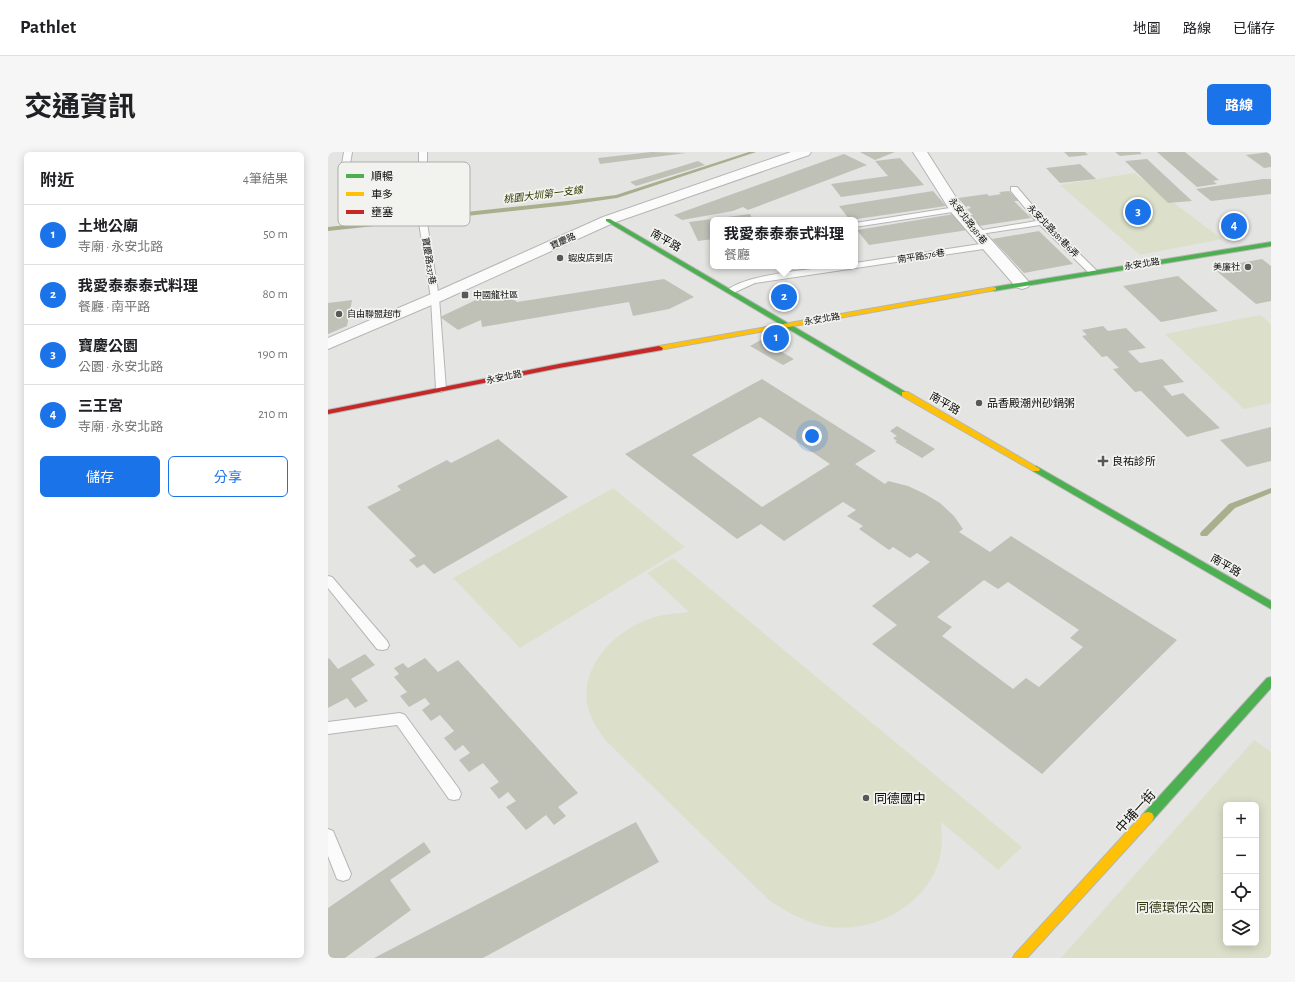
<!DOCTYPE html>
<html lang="zh-TW">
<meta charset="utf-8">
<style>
:root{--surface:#fff;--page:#f6f6f6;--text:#202124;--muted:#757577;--line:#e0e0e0;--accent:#1a73e8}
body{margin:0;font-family:"Alegreya Sans","Noto Sans TC",sans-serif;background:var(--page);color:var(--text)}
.controls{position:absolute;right:12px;bottom:12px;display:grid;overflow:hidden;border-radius:6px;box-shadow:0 2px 10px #0003}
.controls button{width:36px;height:36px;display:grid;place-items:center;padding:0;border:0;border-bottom:1px solid var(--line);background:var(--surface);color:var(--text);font:20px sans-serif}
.you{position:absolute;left:484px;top:284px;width:14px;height:14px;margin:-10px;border:3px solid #fff;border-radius:50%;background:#1a73e8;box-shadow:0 0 0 6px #1a73e833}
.badge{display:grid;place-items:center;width:26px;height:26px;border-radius:50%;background:var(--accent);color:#fff;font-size:13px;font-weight:700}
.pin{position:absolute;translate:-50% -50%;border:2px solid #fff;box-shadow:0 1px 4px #0006}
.popup{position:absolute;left:382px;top:65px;width:148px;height:52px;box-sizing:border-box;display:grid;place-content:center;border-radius:6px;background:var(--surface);filter:drop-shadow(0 1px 3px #0005);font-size:13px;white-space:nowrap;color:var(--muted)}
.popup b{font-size:15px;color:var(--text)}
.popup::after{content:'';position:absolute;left:50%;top:100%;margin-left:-8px;border:8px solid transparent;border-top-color:var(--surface)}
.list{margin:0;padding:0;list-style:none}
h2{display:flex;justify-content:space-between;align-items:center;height:52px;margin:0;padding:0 16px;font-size:17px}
h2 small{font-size:13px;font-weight:400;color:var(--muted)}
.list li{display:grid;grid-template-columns:26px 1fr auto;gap:12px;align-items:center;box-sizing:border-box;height:60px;padding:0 16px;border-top:1px solid var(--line)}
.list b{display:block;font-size:15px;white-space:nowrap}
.list p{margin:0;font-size:13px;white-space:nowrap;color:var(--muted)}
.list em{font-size:13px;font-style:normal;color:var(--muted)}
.actions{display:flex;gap:8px;padding:12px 16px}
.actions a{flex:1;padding:9px 0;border:1px solid var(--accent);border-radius:6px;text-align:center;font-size:14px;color:var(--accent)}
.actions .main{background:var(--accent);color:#fff}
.icon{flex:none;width:22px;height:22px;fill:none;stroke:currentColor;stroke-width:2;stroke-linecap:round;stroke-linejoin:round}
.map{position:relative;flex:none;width:943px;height:806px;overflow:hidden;border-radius:6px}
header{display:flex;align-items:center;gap:24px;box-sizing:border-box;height:56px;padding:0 20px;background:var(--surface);border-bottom:1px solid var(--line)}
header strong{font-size:19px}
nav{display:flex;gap:22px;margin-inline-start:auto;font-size:14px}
.intro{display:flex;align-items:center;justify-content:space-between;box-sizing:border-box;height:96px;padding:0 24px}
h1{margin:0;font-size:28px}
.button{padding:10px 18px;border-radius:6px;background:var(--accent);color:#fff;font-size:14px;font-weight:700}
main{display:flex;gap:24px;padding:0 24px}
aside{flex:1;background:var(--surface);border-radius:6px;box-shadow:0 2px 10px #0003}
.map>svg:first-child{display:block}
</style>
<header>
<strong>Pathlet</strong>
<nav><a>地圖</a><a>路線</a><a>已儲存</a></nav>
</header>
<div class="intro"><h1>交通資訊</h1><a class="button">路線</a></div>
<main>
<aside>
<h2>附近<small>4筆結果</small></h2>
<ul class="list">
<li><span class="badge">1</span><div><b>土地公廟</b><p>寺廟 · 永安北路</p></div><em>50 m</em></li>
<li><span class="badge">2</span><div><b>我愛泰泰泰式料理</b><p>餐廳 · 南平路</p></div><em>80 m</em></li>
<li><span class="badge">3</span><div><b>寶慶公園</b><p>公園 · 永安北路</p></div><em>190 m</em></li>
<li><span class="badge">4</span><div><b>三王宮</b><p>寺廟 · 永安北路</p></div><em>210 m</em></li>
</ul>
<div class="actions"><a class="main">儲存</a><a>分享</a></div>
</aside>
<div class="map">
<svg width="943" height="806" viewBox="0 0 943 806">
<rect width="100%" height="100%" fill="#e4e4e3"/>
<g fill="#dce0ca" fill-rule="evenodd">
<polygon points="806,21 894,87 812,103 732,33"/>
<polygon points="932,163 943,172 943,251 916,257 837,182"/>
<polygon points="285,336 357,395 192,496 125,426"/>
<path d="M345,406l349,289 -24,23 -57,-48c1,14 2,26 -2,39 -15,48 -72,76 -120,64 -18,-5 -33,-14 -49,-24l-165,-161c-8,-12 -16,-23 -18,-38 -5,-39 29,-71 62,-83 13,-5 26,-5 40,-7l-42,-39z"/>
<path d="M926,588l17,12v206h-210zM898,653h30v138h-30z"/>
</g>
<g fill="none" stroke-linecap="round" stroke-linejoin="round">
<g fill="#a9ae8d" fill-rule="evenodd">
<polygon points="421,0 428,0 289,46 240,53 0,79 0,75 240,49 288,43"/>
<polygon points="943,336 943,341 907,356 879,384 873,384 872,382 873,380 901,352"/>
</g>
</g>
<g fill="#bfc1b7" fill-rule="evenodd">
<polygon points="323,0 358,1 272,12 270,6"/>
<polygon points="532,0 567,0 547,8"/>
<polygon points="736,0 757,0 760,3 741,5"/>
<polygon points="787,0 812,0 814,2 792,4"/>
<polygon points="829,0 857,0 891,28 885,29 889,32 869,35"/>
<polygon points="941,0 943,0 943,15 936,16 918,3"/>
<polygon points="516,2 539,13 420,58 415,55 405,59 354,68 346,63"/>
<polygon points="572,6 596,33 513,45 503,32 560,24 547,9"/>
<polygon points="819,7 864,49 840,51 797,9"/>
<polygon points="370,9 377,13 308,34 302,30"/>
<polygon points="752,12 768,27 732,31 718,16"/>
<polygon points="935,27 943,27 943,42 883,49 868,37"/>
<polygon points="605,39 618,54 522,68 511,54"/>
<polygon points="681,39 691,49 686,49 703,66 651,74 641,63 645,63 639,57 643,56 641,54 638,55 630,46 659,42 661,44 673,42 671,40"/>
<polygon points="422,62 425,68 385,68 385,87 370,89 361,70"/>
<polygon points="626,62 640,78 541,93 529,78"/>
<polygon points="711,79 745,112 696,121 664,87"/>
<polygon points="934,107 943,114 943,149 928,152 885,116"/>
<polygon points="850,124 890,159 833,170 795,134"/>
<polygon points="336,127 366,145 341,157 305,164 301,150 154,175 153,168 130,178 112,165 171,137 189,150"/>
<polygon points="24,148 19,174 0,182 0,151"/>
<polygon points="775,174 780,179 798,176 818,196 800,199 812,211 834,207 856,230 835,234 844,244 855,241 892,276 859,285 813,239 807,240 785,217 791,216 779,204 774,205 754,184 759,183 754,178"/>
<polygon points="433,188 466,207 455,213 422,194"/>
<path d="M434,227l114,72 -21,13 30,20 3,-3 20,5 17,8 15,9 14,13 9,13 -4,3 31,20 21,-16 166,104 -135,134 -170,-130 25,-19 -25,-19 58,-44 -13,-9 -7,5 -17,-11 -4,3 -30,-21 4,-3 -16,-10 9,-6 -13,-8 -59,39 -23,-17 -24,15 -112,-85zM432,265l70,47 -68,43 -70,-52zM656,428l14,9 10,-7 71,48 -9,8 13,9 -44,40 -13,-9 -13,11 -71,-53 10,-9 -15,-10z"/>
<polygon points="569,274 607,297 594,306 567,290 569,289 565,286 569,284 562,279"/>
<polygon points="943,275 943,309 919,315 892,288"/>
<polygon points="170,287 240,345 106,422 96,412 89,416 81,408 88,404 39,355 73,338 69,334 119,308 123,311"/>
<polygon points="37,502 47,513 23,527 40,549 27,556 19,546 0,556 0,507 1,506 10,517"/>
<polygon points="97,506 110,520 130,508 250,641 230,655 238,664 226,673 218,663 198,678 178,655 188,649 180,640 171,647 162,636 171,630 155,611 141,620 131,608 142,601 135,593 127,599 116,586 126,579 112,563 103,569 94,558 102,552 97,546 81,555 72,544 79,540 66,525 71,522 66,516 75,511 80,516"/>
<polygon points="308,670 331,710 155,806 46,806"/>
<polygon points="96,690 103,700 62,728 83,758 17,806 0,806 0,756"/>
</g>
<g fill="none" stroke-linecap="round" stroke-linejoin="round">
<g stroke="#b5b6b4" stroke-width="2">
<g id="lane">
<polygon points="16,0 24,0 22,12 18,14 14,12"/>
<polygon points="91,0 99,0 99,71 111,146 118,237 113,240 108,237 103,146 91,71 91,36 16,40 12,38 16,36 91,31"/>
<polygon points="683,35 689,35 717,68 768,118 769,120 768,122 762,122 712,73 646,83 645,81 649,79 708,69 683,39"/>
<polygon points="628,55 631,55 631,59 527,75 527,71"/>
<path d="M659,91l3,1 1,2 -1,2 -235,35 -24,11 -4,-3c15,-17 103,-25 128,-25v-3z"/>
<polygon points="0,424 4,425 59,489 61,493 59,497 54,498 49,497 0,436"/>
<polygon points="72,561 77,563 131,637 133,642 131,647 126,648 121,647 69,573 0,582 0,570"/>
<polygon points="0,677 5,679 23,722 21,727 15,729 9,727 0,704"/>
</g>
</g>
<g stroke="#b5b6b4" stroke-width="2">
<g id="street">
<polygon points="463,0 483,0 481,3 285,71 113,149 0,197 0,186 101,143 275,65"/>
<polygon points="585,0 599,0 634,55 700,129 702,132 700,135 694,137 688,135 623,60"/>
</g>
</g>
<g stroke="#b5b6b4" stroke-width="2">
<g id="fast">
<polygon points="278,67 282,67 581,242 577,244 574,244 278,69"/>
<polygon points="943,90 943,94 666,139 663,137 666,135"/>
<polygon points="708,314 943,449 943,457 705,319 704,317 705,315"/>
<polygon points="943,525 943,536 824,669 820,670 816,669 814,665 816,661 939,526"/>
</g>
</g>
<g stroke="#b5b6b4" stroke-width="2">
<g id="slow">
<polygon points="666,135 668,136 668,138 331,198 327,196 331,194"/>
<polygon points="574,240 580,240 712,317 711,319 705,319 574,244"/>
<polygon points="820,660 824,661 826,665 824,669 699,806 685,806 687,802 816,661"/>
</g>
</g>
<g stroke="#b5b6b4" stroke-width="2">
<polygon id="jam" points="331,194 335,196 334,198 231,216 0,262 0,258 231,212"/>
</g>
<use href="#lane" fill="#fbfbfb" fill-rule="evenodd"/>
<use href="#street" fill="#fbfbfb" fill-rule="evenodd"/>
<use href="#fast" fill="#4caf50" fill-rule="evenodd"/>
<use href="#slow" fill="#ffc107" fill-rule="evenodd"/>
<use href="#jam" fill="#c62828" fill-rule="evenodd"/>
</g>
<g fill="#585857" stroke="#f2f3ef" stroke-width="1.5">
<circle cx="232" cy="106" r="4"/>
<circle cx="920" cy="115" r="4"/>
<rect x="133" y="139" width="8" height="8" rx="2"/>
<circle cx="11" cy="162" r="4"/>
<circle cx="651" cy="251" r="4"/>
<path d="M773 303h4v4h4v4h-4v4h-4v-4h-4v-4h4z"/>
<circle cx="538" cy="646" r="4"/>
</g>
<g text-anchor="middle" stroke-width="3.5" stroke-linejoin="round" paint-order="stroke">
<g font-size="9" fill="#0d0d0c" stroke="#f2f3ef">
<text transform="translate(640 69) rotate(52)" y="3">永安北路381巷</text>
<text transform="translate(725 79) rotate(46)" y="3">永安北路381巷6弄</text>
<text transform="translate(235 89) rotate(-24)" y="3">寶慶路</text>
<text transform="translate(593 104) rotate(-9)" y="3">南平路576巷</text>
<text transform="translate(101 109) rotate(81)" y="3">寶慶路237巷</text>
<text transform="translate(814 112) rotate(-9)" y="3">永安北路</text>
<text transform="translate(494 167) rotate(-10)" y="3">永安北路</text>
<text transform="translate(176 225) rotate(-11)" y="3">永安北路</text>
</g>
<g font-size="9" fill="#0d0d0c" stroke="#f2f3ef" text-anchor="start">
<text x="240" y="109">蝦皮店到店</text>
<text x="912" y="118" text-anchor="end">美廉社</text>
<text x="145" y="146">中國龍社區</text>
<text x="19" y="165">自由聯盟超市</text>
</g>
<g font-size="10" font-style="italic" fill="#353a00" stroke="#f2f3ef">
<text transform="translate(215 42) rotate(-7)" y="4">桃園大圳第一支線</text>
</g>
<g font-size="11" fill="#0d0d0c" stroke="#f2f3ef">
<text transform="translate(338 88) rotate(30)" y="4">南平路</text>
<text transform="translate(617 251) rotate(30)" y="4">南平路</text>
<text transform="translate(898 413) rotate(30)" y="4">南平路</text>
</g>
<g font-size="11" fill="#0d0d0c" stroke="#f2f3ef" text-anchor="start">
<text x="659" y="255">品香殿潮州砂鍋粥</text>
<text x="784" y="313">良祐診所</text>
</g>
<g font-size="13" fill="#0d0d0c" stroke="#f2f3ef" text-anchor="start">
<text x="546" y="651">同德國中</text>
</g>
<g font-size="13" fill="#0d0d0c" stroke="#f2f3ef">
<text transform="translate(807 659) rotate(-48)" y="5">中埔一街</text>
</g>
<g font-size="13" fill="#333711" stroke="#f2f3ef">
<text x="847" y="760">同德環保公園</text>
</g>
</g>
<rect x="10" y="10" width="132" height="64" rx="6" fill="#f2f3ef" stroke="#adaeab" stroke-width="1"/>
<rect x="18" y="22" width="18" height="4" fill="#4caf50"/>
<rect x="18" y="40" width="18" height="4" fill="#ffc107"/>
<rect x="18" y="58" width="18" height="4" fill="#c62828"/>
<g font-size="11" fill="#0d0d0c">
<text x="43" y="28">順暢</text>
<text x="43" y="46">車多</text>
<text x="43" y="64">壅塞</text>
</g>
</svg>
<div class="controls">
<button>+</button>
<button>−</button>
<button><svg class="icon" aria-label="locate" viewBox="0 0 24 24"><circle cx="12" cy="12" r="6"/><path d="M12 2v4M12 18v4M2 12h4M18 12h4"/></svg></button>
<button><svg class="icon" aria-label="layers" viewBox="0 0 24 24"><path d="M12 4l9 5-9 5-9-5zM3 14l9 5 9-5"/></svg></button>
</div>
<div class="you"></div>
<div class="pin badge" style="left:448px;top:186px">1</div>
<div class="pin badge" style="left:456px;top:145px">2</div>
<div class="popup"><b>我愛泰泰泰式料理</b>餐廳</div>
<div class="pin badge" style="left:810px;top:60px">3</div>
<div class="pin badge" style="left:906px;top:74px">4</div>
</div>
</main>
